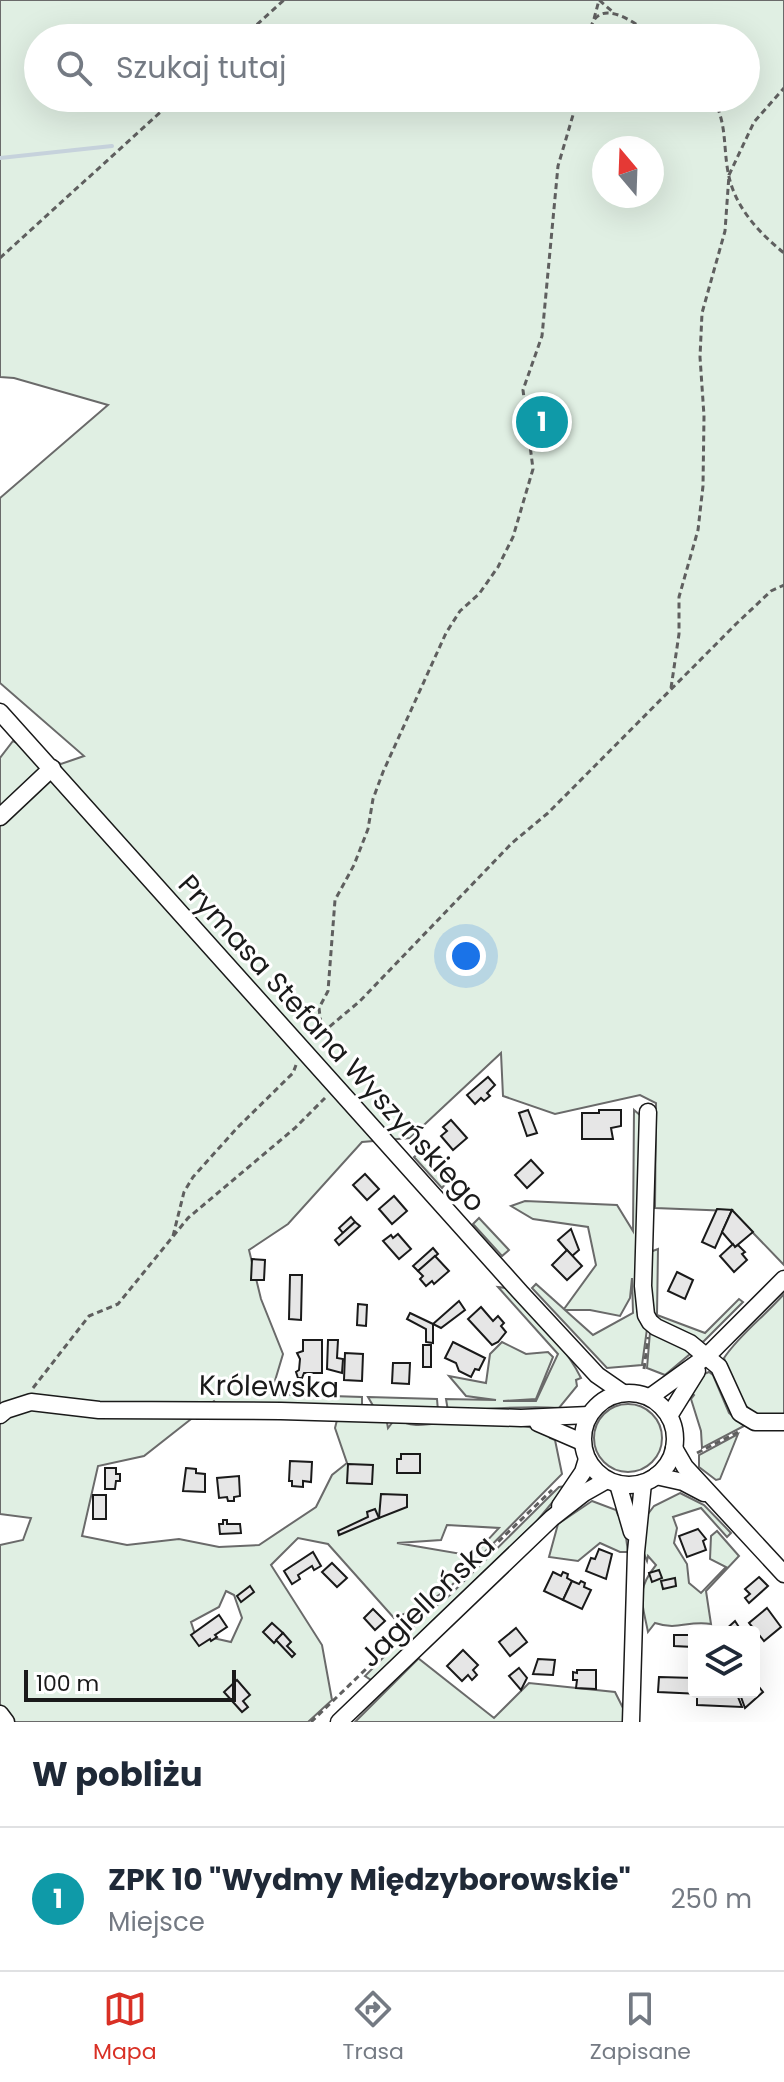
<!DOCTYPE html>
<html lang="pl">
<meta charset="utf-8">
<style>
:root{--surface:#fff;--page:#f2f2f3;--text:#1f2937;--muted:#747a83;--line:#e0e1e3;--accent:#d93025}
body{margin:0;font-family:Poppins,sans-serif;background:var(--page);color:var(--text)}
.controls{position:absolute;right:24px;bottom:24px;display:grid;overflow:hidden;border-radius:8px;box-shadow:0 8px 32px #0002}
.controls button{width:72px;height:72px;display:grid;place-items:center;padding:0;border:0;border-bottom:2px solid var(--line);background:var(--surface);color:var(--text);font:40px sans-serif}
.compass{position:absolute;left:592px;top:136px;width:72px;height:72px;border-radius:50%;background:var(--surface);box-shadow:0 8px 32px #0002;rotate:341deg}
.scale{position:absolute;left:24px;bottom:20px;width:212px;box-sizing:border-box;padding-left:8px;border:4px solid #1a1a1a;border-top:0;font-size:22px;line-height:28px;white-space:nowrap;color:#1a1a1a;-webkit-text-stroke:6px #fff;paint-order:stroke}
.you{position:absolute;left:466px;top:956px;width:28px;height:28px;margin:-20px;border:6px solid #fff;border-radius:50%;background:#1a73e8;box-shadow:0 0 0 12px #1a73e833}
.badge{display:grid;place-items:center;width:52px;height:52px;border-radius:50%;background:var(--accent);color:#fff;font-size:26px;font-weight:700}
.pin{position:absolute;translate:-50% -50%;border:4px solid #fff;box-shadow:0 2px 8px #0006}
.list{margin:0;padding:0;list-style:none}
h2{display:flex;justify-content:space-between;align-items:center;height:104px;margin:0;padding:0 32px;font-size:34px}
h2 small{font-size:26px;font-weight:400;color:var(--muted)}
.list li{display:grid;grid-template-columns:52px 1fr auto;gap:24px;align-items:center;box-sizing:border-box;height:144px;padding:0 32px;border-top:2px solid var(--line)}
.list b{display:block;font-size:30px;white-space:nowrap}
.list p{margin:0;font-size:26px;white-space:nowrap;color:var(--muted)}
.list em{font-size:26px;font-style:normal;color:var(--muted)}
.icon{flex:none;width:44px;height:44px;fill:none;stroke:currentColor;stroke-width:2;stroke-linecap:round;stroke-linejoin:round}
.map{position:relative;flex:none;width:784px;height:1722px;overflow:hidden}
.search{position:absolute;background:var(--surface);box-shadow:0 8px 32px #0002;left:24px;right:24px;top:24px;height:88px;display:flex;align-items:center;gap:20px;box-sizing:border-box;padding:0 28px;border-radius:44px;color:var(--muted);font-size:30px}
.sheet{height:248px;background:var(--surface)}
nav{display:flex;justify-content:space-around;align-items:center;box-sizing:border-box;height:112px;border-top:2px solid var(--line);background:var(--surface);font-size:22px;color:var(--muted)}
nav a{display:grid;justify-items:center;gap:4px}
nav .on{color:var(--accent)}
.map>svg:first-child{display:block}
</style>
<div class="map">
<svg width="784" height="1722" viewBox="0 0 784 1722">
<rect width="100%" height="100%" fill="#fff"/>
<g fill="#e0efe3" stroke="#6a6a6a" stroke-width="2" fill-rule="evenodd">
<path d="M0,0h784v1265l-52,-54 -77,-3 1,-105 -16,-8 -85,19 -52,-18 -2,-43 -91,85 -48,4 -74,82 -39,26 12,49 22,55 -12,40 91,3v10l-143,-1 -5,-5 -70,55 -46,10 -16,70 45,9 52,-6 40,8 40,-2 57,-38 16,-32 15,-12 -12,-35 3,-12 48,1 2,11 7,-9c24,10 25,5 49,4 35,-1 74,-2 108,10l-2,5 5,2 7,34 -113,114 -25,17 -1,11 27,-21 109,-108 7,-1 -30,36 -115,110 -3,26 76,60 35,-35 86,9 15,30h-275l63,-63 2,-24 -49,45 -6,-4 57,-58 2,-12 -30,12 -66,-74 -30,-6 -27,27 51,80 10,55 -24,22h-308v-177l23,-5 8,-22 -31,-4v-756l13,-17 48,23 23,-8 -84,-73v-185l108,-93 -94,-27 -14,-1zM38,38h708v60h-708zM604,148h48v48h-48zM447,1525l52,3 -26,28 -76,-13 44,-3zM226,1591l8,4 8,23 -11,24 -36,-8 -4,-12 28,-15z"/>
<path d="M634,1110l7,6 -4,195 10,18 -5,36 -35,3 -75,-80 4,-4 28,25 32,-44 -8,-38 -55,-8 -22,-13 14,-5 92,4 16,26zM632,1278l1,35 -40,22 -28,-25h25l30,6 10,-18z"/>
<polygon points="420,1152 447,1182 442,1188 414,1157"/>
<polygon points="479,1218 509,1250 502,1256 473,1224"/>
<path d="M658,1249l-1,66 48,18 34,-34 4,3 -40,40c-63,-26 -52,-26 -53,-90z"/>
<path d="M498,1287l8,1c27,28 57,54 75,90l-5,2 1,6 -18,22c-39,-3 -72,2 -111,3l-2,-12 50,1 -30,-4 -17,-20 37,7 4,-29 12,-12 24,12 22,-2 5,5 -17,42 -33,2h33l22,-47z"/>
<path d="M784,1294v121l-30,-1 -14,-14 -16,-42c16,-24 41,-42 60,-64z"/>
<polygon points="650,1332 691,1352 690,1354 665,1375 647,1368"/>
<polygon points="709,1372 713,1375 729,1413 744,1426 702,1448 701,1431 691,1399 694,1395 690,1391 704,1374"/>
<polygon points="368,1397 437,1399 438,1411 375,1409"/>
<circle cx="628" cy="1438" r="34"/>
<polygon points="738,1434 720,1479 716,1480 699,1467 699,1455"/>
<path d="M680,1493l24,12 27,28 -4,4 -26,-29 -28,9 4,11 -3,15 13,21 2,19 12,10 25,-26 -16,-8 1,-23 6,-5 22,25 -33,35 5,33c-24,-4 -32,7 -56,-1l-7,9c-6,-31 -13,-41 8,-67l-8,-9 -1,5 -4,-10 2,-33 9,-12z"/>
<polygon points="592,1501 616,1510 618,1515 623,1515 628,1552 620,1552 600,1543 578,1561 549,1557 558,1524"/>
</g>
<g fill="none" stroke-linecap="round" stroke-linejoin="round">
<polyline stroke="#c6d2dc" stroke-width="4" points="0,158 112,146"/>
</g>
<g fill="#e6e6e6" stroke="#1a1a1a" stroke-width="2">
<polygon points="488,1077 495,1085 487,1093 490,1096 484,1101 481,1098 475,1104 467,1095"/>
<polygon points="528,1110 537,1133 527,1136 519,1113"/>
<polygon points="599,1110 621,1110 621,1126 611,1128 613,1139 582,1139 582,1113 599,1113"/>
<polygon points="451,1120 467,1138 453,1150 441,1136 447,1131 443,1127"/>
<polygon points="531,1160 543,1173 527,1188 515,1175"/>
<polygon points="365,1174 379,1189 367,1200 353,1185"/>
<polygon points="394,1196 407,1211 392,1224 379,1209"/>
<polygon points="717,1209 732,1210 715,1248 702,1242"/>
<polygon points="732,1210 753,1232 735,1247 722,1232"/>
<polygon points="351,1217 355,1222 343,1233 339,1228"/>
<polygon points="355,1222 360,1226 339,1245 335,1240"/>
<polygon points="571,1229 579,1250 572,1256 558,1240"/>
<polygon points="398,1234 411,1249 399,1259 383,1241 391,1235 393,1238"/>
<polygon points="733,1244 735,1247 738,1245 745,1252 742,1254 747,1260 734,1272 720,1256"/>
<polygon points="433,1248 438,1254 418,1271 413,1266"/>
<polygon points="567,1250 582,1266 567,1280 552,1265"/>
<polygon points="435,1256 449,1271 434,1284 432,1281 426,1286 420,1279 423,1276 418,1271"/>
<polygon points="252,1259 265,1260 264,1280 251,1280"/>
<polygon points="677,1272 693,1280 685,1299 668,1291"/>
<polygon points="290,1275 302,1275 301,1320 289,1319"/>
<polygon points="459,1301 465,1310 441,1328 433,1324"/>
<polygon points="358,1304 367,1305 366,1326 357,1325"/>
<polygon points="481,1307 493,1321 498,1316 504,1323 501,1326 506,1332 498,1342 492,1345 468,1319"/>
<polygon points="410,1313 433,1324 433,1343 426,1342 426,1329 407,1319"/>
<polygon points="303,1340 322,1340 322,1373 304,1373 302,1378 298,1378 296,1372 299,1370 300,1359 297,1353 303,1351"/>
<polygon points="328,1340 338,1340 337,1358 343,1359 342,1373 327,1369"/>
<polygon points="453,1342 485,1358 479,1370 475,1369 471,1377 459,1371 456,1363 445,1358"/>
<rect x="423" y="1345" width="8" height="22"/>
<polygon points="345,1353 363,1354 362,1381 344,1380"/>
<polygon points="393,1363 410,1363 409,1384 392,1383"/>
<polygon points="401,1454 420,1454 420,1473 397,1473 397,1459 401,1459"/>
<polygon points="290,1461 312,1462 311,1482 303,1481 303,1487 292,1486 292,1481 289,1481"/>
<polygon points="348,1464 373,1465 372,1484 347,1483"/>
<polygon points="105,1468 116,1468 116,1474 120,1474 120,1481 116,1481 115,1489 105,1489"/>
<polygon points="186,1468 196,1469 196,1473 205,1474 205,1492 183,1491"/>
<polygon points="239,1476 240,1496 234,1497 234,1501 228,1501 227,1497 219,1498 217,1478"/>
<polygon points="381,1494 407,1495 407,1507 379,1518"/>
<rect x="93" y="1495" width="13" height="24"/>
<polygon points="375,1509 379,1518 339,1535 338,1531 368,1517 367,1512"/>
<polygon points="223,1520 227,1520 227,1524 240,1524 241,1533 220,1534 219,1524 223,1524"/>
<polygon points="698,1529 706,1539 703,1541 706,1550 687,1557 679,1536"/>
<polygon points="599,1549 612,1554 606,1579 586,1571 591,1558 595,1559"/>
<polygon points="313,1552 321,1566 314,1570 312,1566 298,1575 300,1579 292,1584 284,1571"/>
<polygon points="332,1563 347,1578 337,1587 322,1572"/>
<polygon points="659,1570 662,1578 652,1582 649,1573"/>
<polygon points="553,1572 561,1576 563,1572 568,1574 567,1578 572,1581 563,1600 544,1591"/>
<polygon points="759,1577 768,1586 749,1603 745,1598 750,1594 745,1589"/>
<polygon points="675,1578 676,1586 663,1589 661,1581"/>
<polygon points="572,1581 579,1584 581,1581 585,1583 584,1587 591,1590 582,1609 563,1600"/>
<polygon points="250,1586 254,1592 241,1602 237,1596"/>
<polygon points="767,1608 781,1627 764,1641 760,1636 754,1640 754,1632 751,1632 754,1629 749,1623"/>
<polygon points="373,1609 385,1621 375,1630 364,1618"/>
<polygon points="219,1615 227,1627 215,1635 217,1637 211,1641 210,1639 199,1646 191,1635"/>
<polygon points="735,1621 742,1632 723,1632"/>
<polygon points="272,1623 283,1633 274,1643 263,1632"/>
<polygon points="516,1628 527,1642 510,1656 499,1642"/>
<polygon points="283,1633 291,1642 287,1646 295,1654 292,1657 276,1640"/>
<polygon points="674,1635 694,1635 694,1649 693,1647 674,1646"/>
<polygon points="463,1650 478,1665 473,1670 477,1675 472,1680 468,1675 462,1681 447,1666"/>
<polygon points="538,1659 555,1660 553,1675 533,1674"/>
<polygon points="519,1668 527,1678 521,1690 509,1676"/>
<polygon points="577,1670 596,1670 596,1689 576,1688 577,1680 573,1680 573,1672 577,1673"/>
<polygon points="659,1677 694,1678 694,1692 701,1694 658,1692"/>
<polygon points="237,1680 250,1695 243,1701 248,1707 242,1712 224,1692"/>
<polygon points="756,1683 763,1692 745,1708 741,1697 746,1692 754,1692"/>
<polygon points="697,1695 738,1697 742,1707 697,1705"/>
</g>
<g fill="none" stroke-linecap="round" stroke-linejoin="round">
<g stroke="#1a1a1a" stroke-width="19">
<g id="minor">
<polyline points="0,712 521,1293 597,1375 623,1393"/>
<polyline points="0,817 52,768"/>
<polyline points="648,1112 643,1286 646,1315 650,1322 656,1327 690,1343 719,1367 740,1413 755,1422 784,1422"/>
<circle cx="629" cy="1439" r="46"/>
<polyline points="650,1397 707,1356 784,1279"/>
<polyline points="0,1415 6,1410 31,1402 99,1410 281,1411 521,1418 589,1415"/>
<polyline points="669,1416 697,1371"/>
<polyline points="538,1423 582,1442"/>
<polyline points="674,1448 685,1467 784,1574"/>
<polyline points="656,1476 683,1482 704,1493"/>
<polyline points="618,1484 632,1532"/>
<polyline points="560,1506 583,1472 587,1459"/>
<polyline points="0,1714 6,1722"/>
<polyline points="339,1722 552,1518 584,1493 607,1480"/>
<polyline points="631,1722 636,1552 643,1483"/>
</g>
</g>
<g stroke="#5f5f5f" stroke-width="3" stroke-dasharray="6 4" stroke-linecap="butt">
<polyline points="594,19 599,0 614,13"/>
<polyline points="242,38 284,0"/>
<path d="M588,38c2,-5 3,-14 6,-18 14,-20 48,8 61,18"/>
<path d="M713,98c14,26 10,46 15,74 6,34 30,60 56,81"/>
<polyline points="0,258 176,98"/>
<polyline points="671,688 679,634 679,597 698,530 703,486 704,416 700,357 702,313 725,231 729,175 754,122 784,88"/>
<polyline points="322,1033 360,1001 512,843 548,813 736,624 771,591 784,585"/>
<polyline points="314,1040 322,1033 319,1008 328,991 335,900 354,865 368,829 373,799 383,772 446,633 460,611 479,594 498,567 513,537 533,469 523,390 542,336 558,166 578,98"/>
<polyline points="173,1236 184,1192 193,1177 237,1128 293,1073 296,1065"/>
<polyline points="644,1369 648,1337"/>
<polyline points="33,1388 89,1316 118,1304 188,1218 295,1128 325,1098"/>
<polyline points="697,1453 740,1431"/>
<polyline points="311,1722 552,1490"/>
</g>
<use href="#minor" stroke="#fff" stroke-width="16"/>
</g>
<g text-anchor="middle" stroke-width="6" stroke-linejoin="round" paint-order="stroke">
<g font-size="28" fill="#1a1a1a" stroke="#fff">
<text transform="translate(332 1043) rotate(48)" y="10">Prymasa Stefana Wyszyńskiego</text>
<text transform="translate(269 1386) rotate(1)" y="10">Królewska</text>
<text transform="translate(427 1601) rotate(-44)" y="10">Jagiellońska</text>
</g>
</g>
</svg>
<div class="controls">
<button><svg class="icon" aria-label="layers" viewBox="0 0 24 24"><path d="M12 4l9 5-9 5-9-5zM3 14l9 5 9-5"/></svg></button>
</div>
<svg class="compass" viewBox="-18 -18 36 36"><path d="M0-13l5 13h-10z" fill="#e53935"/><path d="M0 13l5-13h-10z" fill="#747a83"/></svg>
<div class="scale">100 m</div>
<div class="you"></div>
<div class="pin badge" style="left:542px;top:422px;background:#0f9aa8">1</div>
<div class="search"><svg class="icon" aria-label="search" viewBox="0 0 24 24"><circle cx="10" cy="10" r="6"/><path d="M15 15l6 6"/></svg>Szukaj tutaj</div>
</div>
<section class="sheet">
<h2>W pobliżu<small></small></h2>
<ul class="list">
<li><span class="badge" style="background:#0f9aa8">1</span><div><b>ZPK 10 &quot;Wydmy Międzyborowskie&quot;</b><p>Miejsce</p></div><em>250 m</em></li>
</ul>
</section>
<nav>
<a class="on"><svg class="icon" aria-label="map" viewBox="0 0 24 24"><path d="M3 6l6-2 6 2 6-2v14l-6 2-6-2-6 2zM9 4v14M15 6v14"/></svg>Mapa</a>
<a><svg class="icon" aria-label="directions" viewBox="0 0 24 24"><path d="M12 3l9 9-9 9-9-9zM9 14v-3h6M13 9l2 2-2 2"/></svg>Trasa</a>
<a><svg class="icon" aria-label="saved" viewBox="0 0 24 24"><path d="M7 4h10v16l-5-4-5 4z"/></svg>Zapisane</a>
</nav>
